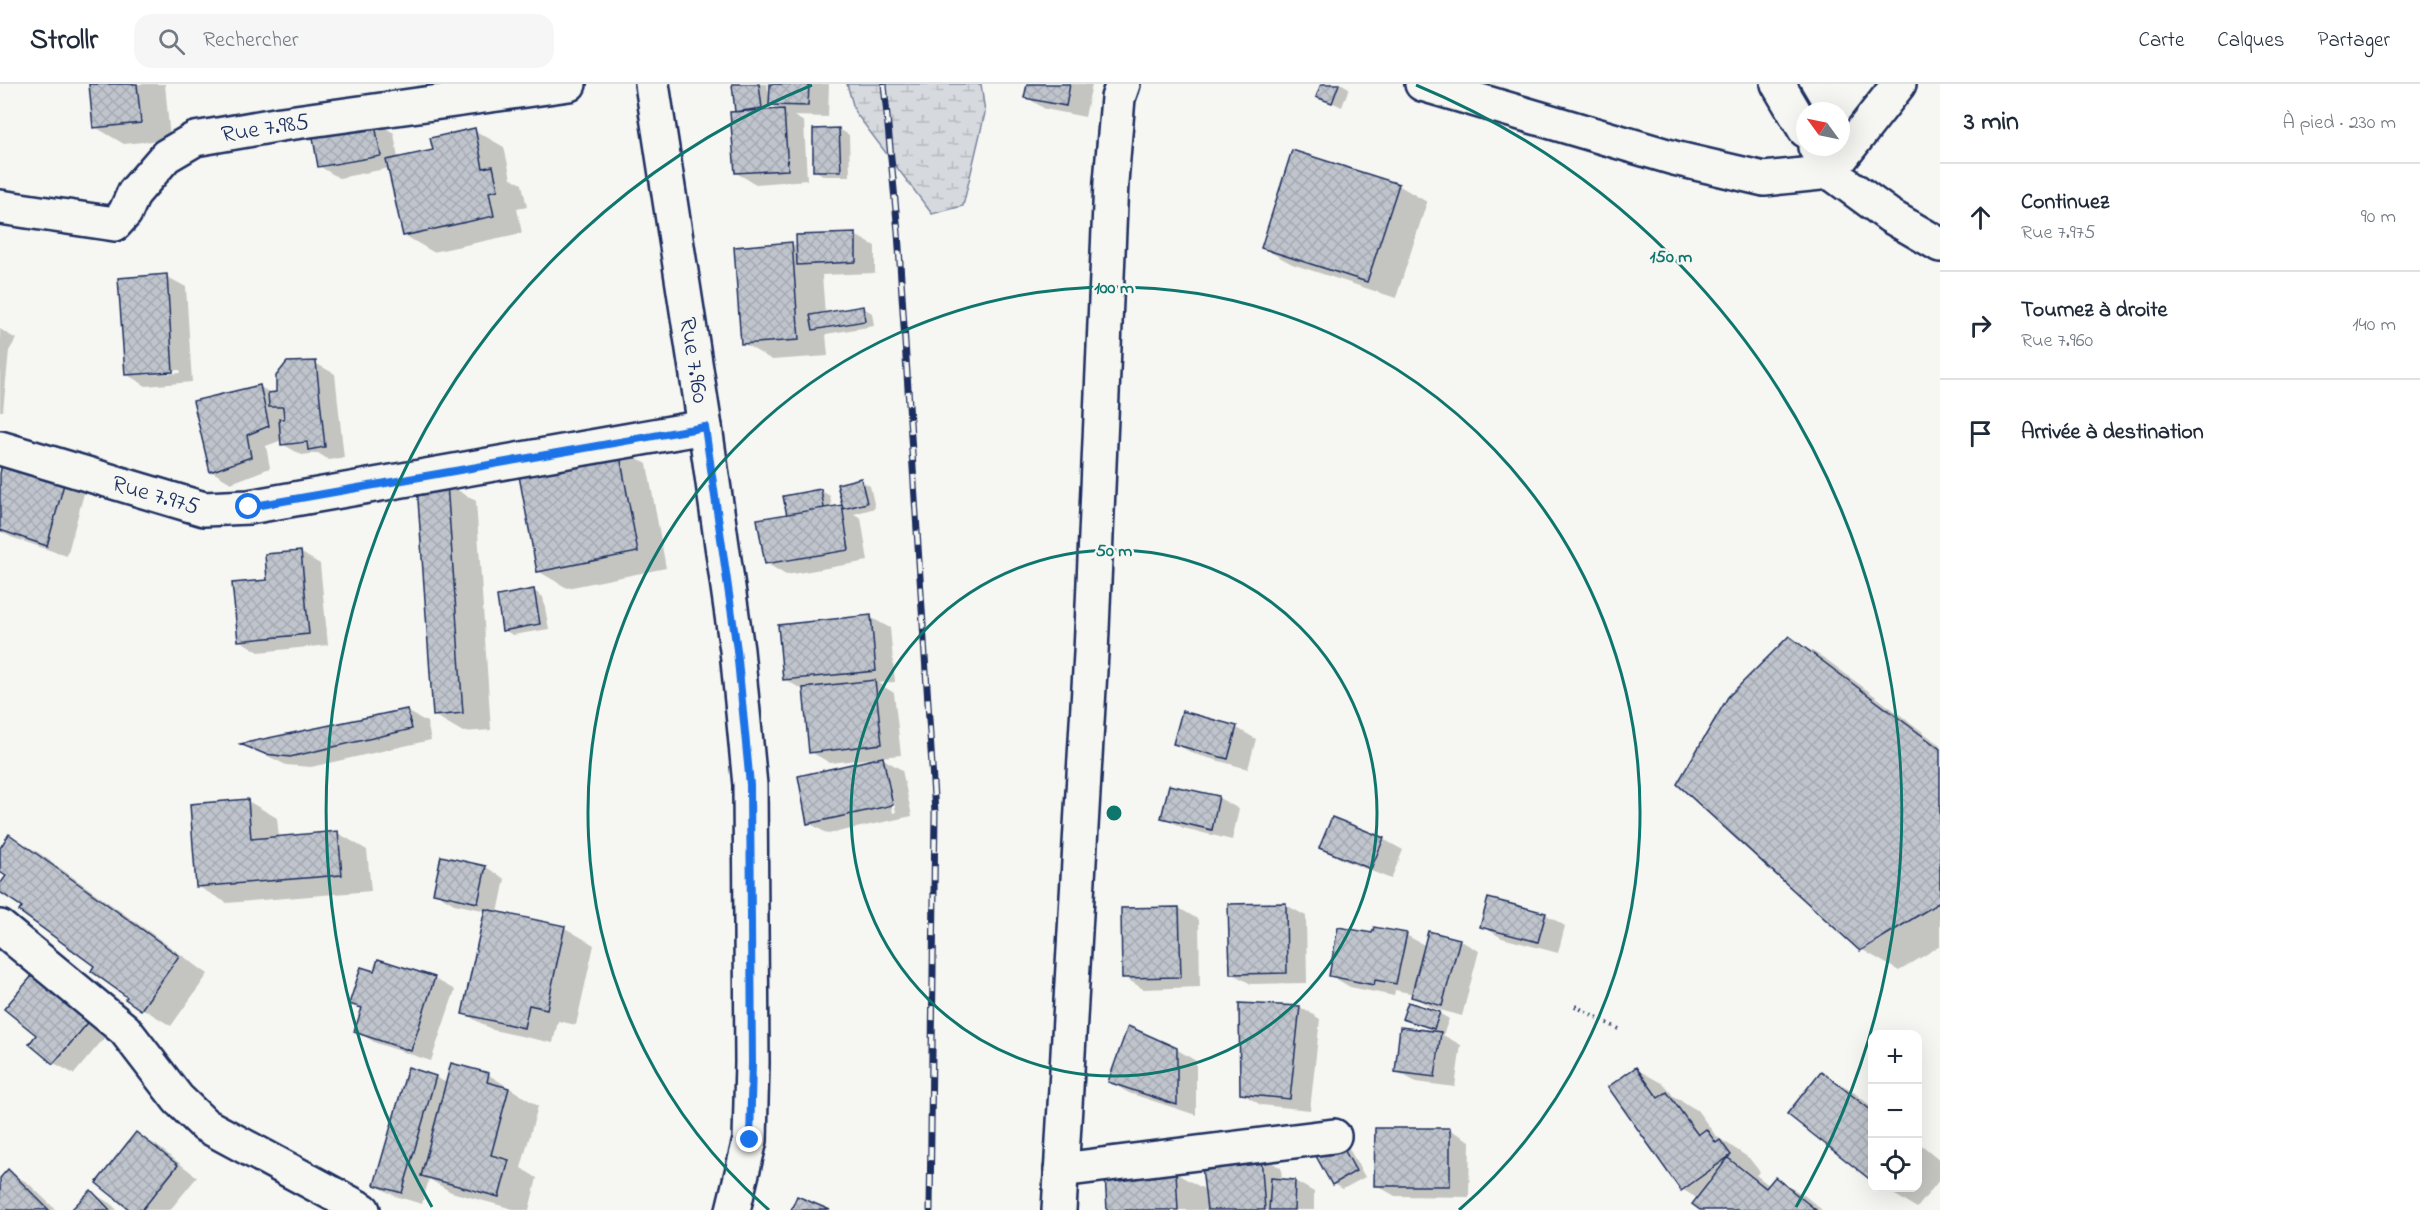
<!DOCTYPE html>
<html lang="fr">
<meta charset="utf-8">
<style>
:root{--surface:#fff;--page:#f6f6f7;--text:#1f2937;--muted:#747a83;--line:#e0e1e3}
body{margin:0;font-family:"Indie Flower",sans-serif;background:var(--page);color:var(--text)}
.controls{position:absolute;right:18px;bottom:18px;display:grid;overflow:hidden;border-radius:12px;box-shadow:0 6px 24px #0002}
.controls button{width:54px;height:54px;display:grid;place-items:center;padding:0;border:0;border-bottom:2px solid var(--line);background:var(--surface);color:var(--text);font:30px sans-serif}
.compass{position:absolute;left:1796px;top:18px;width:54px;height:54px;border-radius:50%;background:var(--surface);box-shadow:0 6px 24px #0002;rotate:303deg}
.stop{position:absolute;width:18px;height:18px;margin:-14px;border:4px solid #1a73e8;border-radius:50%;background:#fff}
.stop.end{background:#1a73e8;border-color:#fff;box-shadow:0 2px 6px #0008}
.list{margin:0;padding:0;list-style:none}
h2{display:flex;justify-content:space-between;align-items:center;height:78px;margin:0;padding:0 24px;font-size:26px}
h2 small{font-size:20px;font-weight:400;color:var(--muted)}
.list li{display:grid;grid-template-columns:39px 1fr auto;gap:18px;align-items:center;box-sizing:border-box;height:108px;padding:0 24px;border-top:2px solid var(--line)}
.list b{display:block;font-size:22px;white-space:nowrap}
.list p{margin:0;font-size:20px;white-space:nowrap;color:var(--muted)}
.list em{font-size:20px;font-style:normal;color:var(--muted)}
.icon{flex:none;width:33px;height:33px;fill:none;stroke:currentColor;stroke-width:2;stroke-linecap:round;stroke-linejoin:round}
.map{position:relative;flex:none;width:1940px;height:1126px;overflow:hidden}
header{display:flex;align-items:center;gap:36px;box-sizing:border-box;height:84px;padding:0 30px;background:var(--surface);border-bottom:2px solid var(--line)}
header strong{font-size:28px}
nav{display:flex;gap:33px;margin-inline-start:auto;font-size:21px}
.search{width:420px;height:54px;background:var(--page);display:flex;align-items:center;gap:15px;box-sizing:border-box;padding:0 21px;border-radius:18px;color:var(--muted);font-size:22px}
main{display:flex}
aside{flex:1;background:var(--surface)}
.map>svg:first-child{display:block}
</style>
<header>
<strong>Strollr</strong>
<div class="search"><svg class="icon" aria-label="search" viewBox="0 0 24 24"><circle cx="10" cy="10" r="6"/><path d="M15 15l6 6"/></svg>Rechercher</div>
<nav><a>Carte</a><a>Calques</a><a>Partager</a></nav>
</header>
<main>
<div class="map">
<svg width="1940" height="1126" viewBox="0 0 1940 1126">
<defs>
<pattern id="wetland-marsh" width="20" height="14" patternUnits="userSpaceOnUse" patternTransform="scale(1.5)"><rect width="20" height="14" fill="#d6d9dd"/><path d="M1 5h8M5 5V1M11 12h8M15 12V8" fill="none" stroke="#b7bbc0"/></pattern>
<pattern id="building-cross-hatch" width="8" height="8" patternUnits="userSpaceOnUse" patternTransform="scale(1.5)"><rect width="8" height="8" fill="#c0c4cd"/><path d="M0 0l8 8M0 8l8-8" fill="none" stroke="#a4a9b2"/></pattern>
</defs>
<rect width="100%" height="100%" fill="#f6f6f2"/>
<filter id="ink" filterUnits="userSpaceOnUse"><feTurbulence type="fractalNoise" baseFrequency=".0167" numOctaves="2"/><feDisplacementMap in="SourceGraphic" scale="12" xChannelSelector="R" yChannelSelector="G"/><feConvolveMatrix kernelMatrix="1 2 1 2 8 2 1 2 1" color-interpolation-filters="sRGB"/></filter>
<g filter="url(#ink)">
<polygon fill="url(#wetland-marsh)" stroke="#78849e" stroke-width="1.5" points="847,0 981,0 985,29 963,122 932,130 855,28"/>
<g fill="#0003" fill-rule="evenodd">
<polygon points="91,0 165,0 170,55 124,60 95,43"/>
<path d="M733,0h34l2,12 2,-12h58l-1,33 -34,-1 10,6 3,58 -51,4 -20,-11 1,-60zM770,20l11,6 -10,1z"/>
<polygon points="1028,0 1092,0 1085,33 1045,25 1026,13"/>
<polygon points="1322,0 1342,0 1349,4 1342,23 1318,12"/>
<polygon points="374,38 394,49 398,75 435,67 474,46 504,63 511,94 522,100 527,123 517,125 522,149 433,168 404,151 390,84 339,94 319,82"/>
<polygon points="839,45 849,51 850,92 824,92 815,86"/>
<polygon points="1398,101 1427,118 1396,214 1292,180 1263,164"/>
<polygon points="855,151 875,162 875,189 822,191 825,230 862,223 872,229 874,242 826,250 828,272 772,276 743,259 792,160 798,164"/>
<path d="M166,192l20,11 6,95 -46,4 -20,-12zM180,286l1,3 -37,2v-3z"/>
<polygon points="0,245 16,255 9,267 3,327 0,327"/>
<path d="M315,279l20,11 9,84 -15,2 -11,-7 -16,2 -20,-11v-4l-16,6 4,22 -39,15 -20,-12 49,-84 13,7h4zM299,357l15,1 -15,2z"/>
<polygon points="618,363 647,380 666,484 567,504 538,487"/>
<polygon points="0,379 86,402 67,472 11,453 0,447"/>
<polygon points="860,396 870,402 875,424 854,430 861,434 868,477 786,491 766,479 789,431 820,406 830,412 832,424 841,423 845,425 839,401"/>
<polygon points="447,400 476,417 491,646 463,648 434,631"/>
<polygon points="300,468 320,480 328,561 259,568 239,556 269,497"/>
<polygon points="534,507 543,513 549,545 513,551 504,546"/>
<path d="M870,533l20,11 5,54 -17,1 16,10 7,62 -21,2 22,13 10,46 -84,18 -19,-11 66,-63v-2l-45,5 -19,-11 -6,-61 -21,-12zM884,688h3l9,40 -3,1z"/>
<polygon points="1790,554 1827,576 1940,661 1940,862 1899,887 1861,865"/>
<polygon points="407,627 427,638 431,656 311,683 286,681 244,660"/>
<polygon points="1183,629 1237,644 1256,655 1248,685 1194,670 1174,659"/>
<polygon points="1170,702 1219,714 1239,725 1232,756 1183,744 1163,733"/>
<polygon points="248,717 277,734 279,754 338,749 367,766 371,807 227,819 197,802"/>
<polygon points="10,752 39,769 208,890 171,942 127,915 129,912 96,881 0,806 0,802 8,792 0,786 0,766"/>
<polygon points="1383,755 1403,766 1391,795 1341,775 1321,763"/>
<polygon points="486,783 505,795 498,829 565,844 594,861 576,941 558,937 553,959 493,946 463,929 487,827 454,820 434,808"/>
<polygon points="1286,821 1306,832 1307,899 1251,900 1231,889"/>
<polygon points="1179,824 1199,836 1200,903 1143,905 1124,893"/>
<polygon points="1545,830 1565,842 1558,869 1502,854 1482,842"/>
<polygon points="1374,851 1406,851 1426,862 1459,856 1479,867 1462,932 1433,924 1413,913 1414,910 1395,906 1394,912 1350,903 1330,891"/>
<polygon points="379,877 435,895 455,906 431,977 376,959 356,947 363,926 351,919 375,889"/>
<polygon points="36,889 111,946 74,990 54,979 31,959 38,951"/>
<polygon points="1241,920 1300,923 1320,935 1310,1026 1261,1021 1241,1009"/>
<polygon points="1439,929 1449,935 1443,951 1461,961 1455,1003 1416,998 1396,987 1439,948 1404,934"/>
<polygon points="1176,965 1196,977 1196,1031 1129,1009 1110,998"/>
<polygon points="452,981 489,991 538,1022 521,1084 537,1094 529,1126 517,1126 451,1108 429,1095 422,1120 395,1112 375,1101 435,993 447,999"/>
<polygon points="1636,985 1665,1001 1673,1012 1697,1026 1716,1052 1749,1074 1760,1088 1756,1091 1770,1102 1775,1095 1804,1111 1822,1126 1702,1126 1698,1115 1682,1105"/>
<polygon points="1822,989 1851,1006 1872,1023 1872,1095 1790,1030"/>
<polygon points="1450,1046 1470,1057 1469,1113 1395,1112 1376,1101"/>
<polygon points="137,1050 156,1061 197,1093 170,1126 133,1126"/>
<polygon points="1344,1056 1365,1093 1343,1105 1333,1100"/>
<polygon points="1918,1058 1940,1076 1940,1095 1917,1124 1883,1104 1918,1104"/>
<polygon points="1261,1072 1281,1084 1282,1096 1295,1097 1314,1108 1314,1126 1109,1126 1175,1089 1206,1106"/>
<polygon points="8,1087 28,1099 56,1126 0,1126 0,1096"/>
<polygon points="91,1108 111,1120 117,1126 73,1126"/>
</g>
<g fill="url(#building-cross-hatch)" stroke="#1b2f5e" stroke-width="1.5">
<polygon points="89,0 137,0 141,39 93,44"/>
<polygon points="732,0 759,0 762,24 735,28"/>
<polygon points="770,0 809,0 808,22 769,21"/>
<polygon points="1027,0 1070,0 1066,22 1024,14"/>
<polygon points="1321,0 1339,0 1332,19 1316,13"/>
<polygon points="784,25 788,86 735,89 730,28"/>
<polygon points="374,36 381,72 318,83 312,48"/>
<polygon points="475,44 483,84 493,82 498,106 489,108 494,132 403,152 386,76 433,66 430,54"/>
<polygon points="839,44 841,87 813,87 813,45"/>
<polygon points="1292,66 1399,100 1367,198 1261,164"/>
<polygon points="856,149 856,178 797,181 796,151"/>
<polygon points="792,158 799,256 741,260 734,163"/>
<polygon points="167,190 173,288 125,291 118,194"/>
<polygon points="863,222 865,237 813,246 810,231"/>
<polygon points="316,277 325,363 308,366 307,358 281,361 279,335 284,335 283,323 269,323 268,309 276,308 276,292 287,278"/>
<polygon points="260,301 269,342 247,351 251,373 210,388 193,317"/>
<polygon points="618,361 638,468 537,488 517,381"/>
<polygon points="4,368 67,389 47,462 0,446 0,390"/>
<polygon points="861,394 867,419 843,425 837,400"/>
<polygon points="447,399 463,629 433,632 417,401"/>
<polygon points="821,405 825,430 788,437 783,412"/>
<polygon points="842,421 849,466 765,480 757,435"/>
<polygon points="301,467 309,550 238,557 232,499 267,496 265,470"/>
<polygon points="534,505 540,540 502,547 497,512"/>
<polygon points="871,531 876,587 783,596 778,541"/>
<polygon points="1789,552 1940,665 1940,818 1860,867 1677,700 1728,613"/>
<polygon points="875,596 882,660 809,669 803,604"/>
<polygon points="407,625 412,645 290,673 265,670 240,660"/>
<polygon points="1182,627 1237,642 1228,675 1173,660"/>
<polygon points="883,673 893,721 807,740 798,692"/>
<polygon points="1169,701 1219,712 1212,746 1161,734"/>
<polygon points="248,715 251,755 338,747 342,791 196,803 190,720"/>
<polygon points="1332,733 1384,754 1371,785 1319,764"/>
<polygon points="9,750 179,872 141,926 125,915 127,913 91,887 94,882 19,827 22,823 0,808 0,800 6,792 0,788 0,764"/>
<polygon points="441,772 486,782 478,819 433,809"/>
<polygon points="1488,814 1546,829 1538,858 1480,843"/>
<polygon points="1286,819 1287,889 1230,890 1228,820"/>
<polygon points="1179,823 1181,893 1122,894 1121,824"/>
<polygon points="485,825 565,842 547,925 529,921 524,944 462,930"/>
<polygon points="1338,843 1372,849 1374,843 1407,849 1396,900 1375,896 1374,901 1329,892"/>
<polygon points="1428,847 1460,855 1442,922 1411,913"/>
<polygon points="378,875 435,893 411,967 354,948 362,924 349,920 361,883 374,887"/>
<polygon points="36,887 92,934 53,980 29,960 36,951 4,925"/>
<polygon points="1408,918 1440,928 1434,945 1402,935"/>
<polygon points="1239,919 1300,922 1290,1015 1240,1010"/>
<polygon points="1128,942 1177,964 1177,1021 1108,998"/>
<polygon points="1400,943 1441,948 1435,993 1395,988"/>
<polygon points="451,979 489,989 487,998 509,1004 491,1071 509,1076 499,1113 421,1092"/>
<polygon points="408,983 436,992 402,1109 374,1101"/>
<polygon points="1636,983 1658,1014 1667,1008 1698,1051 1706,1045 1716,1059 1720,1056 1731,1071 1681,1107 1608,1003"/>
<polygon points="1821,987 1872,1027 1872,1097 1787,1030"/>
<polygon points="1375,1044 1450,1044 1450,1102 1374,1102"/>
<polygon points="136,1048 178,1081 142,1126 130,1126 96,1099"/>
<polygon points="1335,1049 1356,1087 1332,1101 1311,1063"/>
<polygon points="1261,1071 1265,1126 1207,1126 1201,1075"/>
<polygon points="1728,1074 1766,1104 1775,1093 1816,1126 1700,1126 1692,1120"/>
<polygon points="8,1085 49,1126 0,1126 0,1094"/>
<polygon points="1176,1087 1178,1126 1107,1126 1105,1091"/>
<polygon points="1271,1094 1295,1096 1294,1126 1269,1126"/>
<polygon points="91,1106 110,1126 71,1126"/>
<polygon points="797,1112 830,1126 791,1126"/>
</g>
<g fill="none" stroke-linecap="round" stroke-linejoin="round">
<g stroke="#1b2f5e" stroke-width="38">
<g id="minor">
<polyline points="652,0 705,343 737,566 750,701 752,979 750,1056 733,1126"/>
<polyline points="1422,0 1674,74 1764,95 1830,88 1890,132 1940,161"/>
<polyline points="1778,0 1805,46"/>
<polyline points="1815,63 1830,88 1899,0"/>
<polyline points="0,123 115,140 125,129 134,109 166,72 195,55 281,40 569,0"/>
<polyline points="0,364 204,425 249,423 705,343"/>
<polyline points="0,843 125,946 178,1015 205,1041 363,1126"/>
<polyline points="1061,1086 1334,1052"/>
<polyline points="1059,1126 1091,569 1111,98 1118,14 1123,0"/>
</g>
</g>
<polyline stroke="#1b2f5e" stroke-width="4" stroke-dasharray="1.5 4.5" stroke-linecap="butt" points="1575,922 1619,945"/>
<use href="#minor" stroke="#f6f6f2" stroke-width="33"/>
<g stroke="#1b2f5e" stroke-width="7">
<polyline id="rail" points="884,0 898,148 935,729 930,1126"/>
</g>
<use href="#rail" stroke="#f6f6f2" stroke-width="4.5" stroke-dasharray="14" stroke-linecap="butt"/>
</g>
</g>
<g fill="none" stroke-linecap="round" stroke-linejoin="round" filter="url(#ink)">
<polyline stroke="#1a73e8" stroke-width="8" points="249,423 705,343 737,566 750,701 752,979 750,1056"/>
</g>
<g fill="none" stroke="#0f766e" stroke-width="3">
<circle cx="1114" cy="729" r="263"/>
<path d="M769 1126A526 526 0 1 1 1459 1126"/>
<path d="M432 1123A788 788 0 0 1 812 1M1416 1A788 788 0 0 1 1796 1123"/>
</g>
<g text-anchor="middle" stroke-width="5" stroke-linejoin="round" paint-order="stroke">
<g font-size="24" fill="#1b2f5e" stroke="#f6f6f2">
<text transform="translate(265 43) rotate(-9)" y="8">Rue 7.985</text>
<text transform="translate(695 276) rotate(81)" y="8">Rue 7.960</text>
<text transform="translate(156 410) rotate(16)" y="8">Rue 7.975</text>
</g>
</g>
<circle cx="1114" cy="729" r="9" fill="#0f766e" stroke="#f6f6f2" stroke-width="3"/>
<g font-size="18" text-anchor="middle" font-weight="bold" fill="#0f766e" stroke="#f6f6f2" stroke-width="5" stroke-linejoin="round" paint-order="stroke">
<text x="1671" y="178">150 m</text>
<text x="1114" y="209">100 m</text>
<text x="1114" y="472">50 m</text>
</g>
</svg>
<div class="controls">
<button>+</button>
<button>−</button>
<button><svg class="icon" aria-label="locate" viewBox="0 0 24 24"><circle cx="12" cy="12" r="6"/><path d="M12 2v4M12 18v4M2 12h4M18 12h4"/></svg></button>
</div>
<svg class="compass" viewBox="-18 -18 36 36"><path d="M0-13l5 13h-10z" fill="#e53935"/><path d="M0 13l5-13h-10z" fill="#747a83"/></svg>
<div class="stop" style="left:249px;top:423px"></div>
<div class="stop end" style="left:750px;top:1056px"></div>
</div>
<aside>
<h2>3 min<small>À pied · 230 m</small></h2>
<ul class="list">
<li><svg class="icon" aria-label="ahead" viewBox="0 0 24 24"><path d="M12 20V5M6 11l6-6 6 6"/></svg><div><b>Continuez</b><p>Rue 7.975</p></div><em>90 m</em></li>
<li><svg class="icon" aria-label="right" viewBox="0 0 24 24"><path d="M7 20v-9h11M14 6l5 5-5 5"/></svg><div><b>Tournez à droite</b><p>Rue 7.960</p></div><em>140 m</em></li>
<li><svg class="icon" aria-label="arrive" viewBox="0 0 24 24"><path d="M6 21V4h12l-3 4 3 4H6"/></svg><div><b>Arrivée à destination</b></div></li>
</ul>
</aside>
</main>
